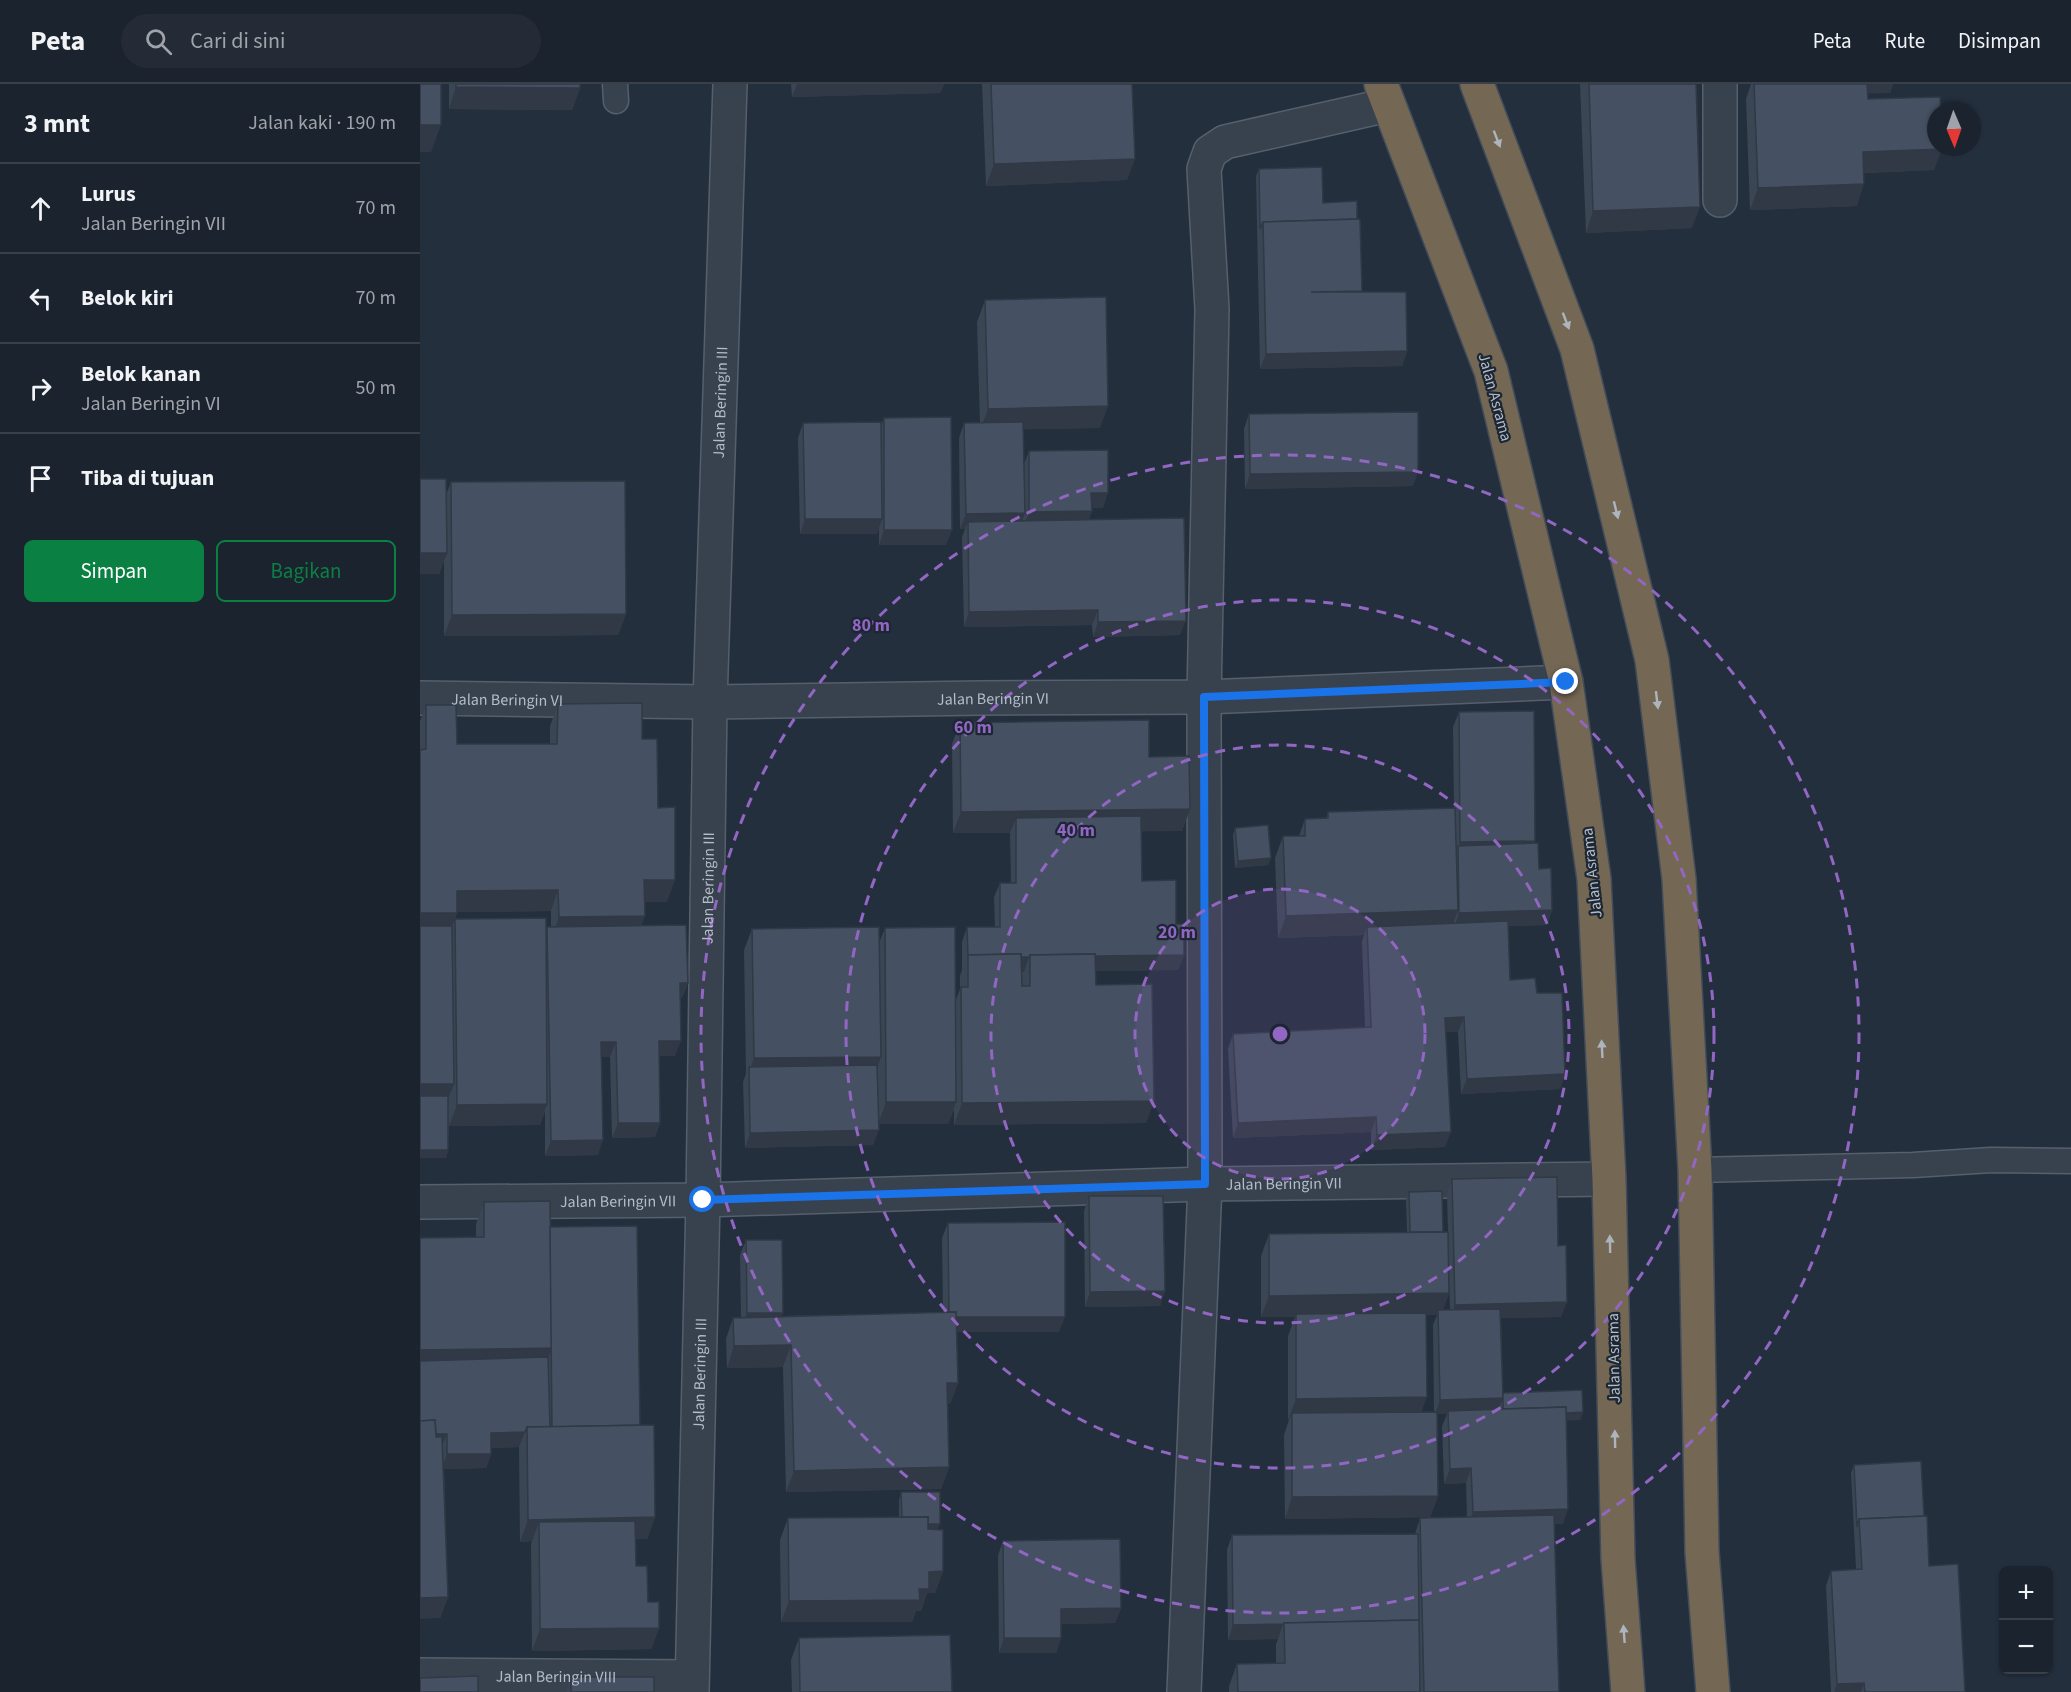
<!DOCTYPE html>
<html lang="id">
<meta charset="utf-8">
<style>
:root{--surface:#1b232e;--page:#242b36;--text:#f1f3f6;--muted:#a0a4aa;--line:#39404a;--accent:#0b8043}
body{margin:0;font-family:"Source Sans 3",sans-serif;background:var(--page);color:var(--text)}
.controls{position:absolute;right:18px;bottom:18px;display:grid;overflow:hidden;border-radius:9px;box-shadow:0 2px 4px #0004}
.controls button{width:54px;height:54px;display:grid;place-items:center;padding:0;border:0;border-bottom:2px solid var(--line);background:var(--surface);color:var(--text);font:30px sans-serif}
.compass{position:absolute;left:1507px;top:18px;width:54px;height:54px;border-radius:50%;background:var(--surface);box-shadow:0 2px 4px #0004;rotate:178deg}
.stop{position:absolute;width:18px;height:18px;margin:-14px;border:4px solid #1a73e8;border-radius:50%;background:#fff}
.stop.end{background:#1a73e8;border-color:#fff;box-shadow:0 2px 6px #0008}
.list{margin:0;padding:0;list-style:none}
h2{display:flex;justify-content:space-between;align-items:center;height:78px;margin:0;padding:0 24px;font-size:26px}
h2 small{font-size:20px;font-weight:400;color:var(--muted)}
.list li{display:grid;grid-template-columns:39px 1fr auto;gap:18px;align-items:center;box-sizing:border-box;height:90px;padding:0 24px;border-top:2px solid var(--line)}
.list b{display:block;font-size:22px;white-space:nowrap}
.list p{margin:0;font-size:20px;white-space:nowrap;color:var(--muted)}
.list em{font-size:20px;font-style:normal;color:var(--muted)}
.actions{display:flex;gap:12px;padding:18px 24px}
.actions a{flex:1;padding:14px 0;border:2px solid var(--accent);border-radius:9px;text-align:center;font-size:21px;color:var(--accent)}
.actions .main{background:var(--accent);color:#fff}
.icon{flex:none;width:33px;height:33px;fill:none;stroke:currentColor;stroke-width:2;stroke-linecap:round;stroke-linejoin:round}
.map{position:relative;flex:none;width:1651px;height:1608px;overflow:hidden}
header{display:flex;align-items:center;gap:36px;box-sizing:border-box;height:84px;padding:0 30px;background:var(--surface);border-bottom:2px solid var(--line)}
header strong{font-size:28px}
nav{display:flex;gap:33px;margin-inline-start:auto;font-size:21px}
.search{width:420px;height:54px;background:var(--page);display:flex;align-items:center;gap:15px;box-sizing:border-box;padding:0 21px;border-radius:33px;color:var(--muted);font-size:22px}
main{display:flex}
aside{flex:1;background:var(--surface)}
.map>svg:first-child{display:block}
</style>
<header>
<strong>Peta</strong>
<div class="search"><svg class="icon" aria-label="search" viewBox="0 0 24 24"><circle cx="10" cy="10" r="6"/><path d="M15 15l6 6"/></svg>Cari di sini</div>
<nav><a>Peta</a><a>Rute</a><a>Disimpan</a></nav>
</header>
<main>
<aside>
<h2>3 mnt<small>Jalan kaki · 190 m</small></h2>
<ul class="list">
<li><svg class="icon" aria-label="ahead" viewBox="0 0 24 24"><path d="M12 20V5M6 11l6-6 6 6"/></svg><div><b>Lurus</b><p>Jalan Beringin VII</p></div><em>70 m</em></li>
<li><svg class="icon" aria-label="left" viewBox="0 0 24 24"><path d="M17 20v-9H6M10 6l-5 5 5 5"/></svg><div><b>Belok kiri</b></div><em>70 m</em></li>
<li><svg class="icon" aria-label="right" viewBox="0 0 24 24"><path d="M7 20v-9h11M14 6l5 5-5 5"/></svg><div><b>Belok kanan</b><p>Jalan Beringin VI</p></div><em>50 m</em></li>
<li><svg class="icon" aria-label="arrive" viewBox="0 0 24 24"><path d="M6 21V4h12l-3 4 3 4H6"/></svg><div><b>Tiba di tujuan</b></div></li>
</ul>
<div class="actions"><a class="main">Simpan</a><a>Bagikan</a></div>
</aside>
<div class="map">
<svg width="1651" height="1608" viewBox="0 0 1651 1608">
<rect width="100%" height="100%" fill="#242f3e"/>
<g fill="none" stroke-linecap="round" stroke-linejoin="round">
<g stroke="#565f6c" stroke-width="27">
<g id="lane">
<polyline points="195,0 196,17"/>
<polyline points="1275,1086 1493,1081 1571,1076 1651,1077"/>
</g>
</g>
<g stroke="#565f6c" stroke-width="36">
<g id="street">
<polyline points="1300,116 1300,0"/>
<path id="s1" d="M0,614l290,4 271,-4 223,-1 362,-15"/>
<path id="s2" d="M0,1118l283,-2 502,-16 404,-5"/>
<path id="s3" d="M0,1591l272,2"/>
<path id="s4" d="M272,1608l11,-492 7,-498 20,-618"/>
<polyline points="764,1608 785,1100 784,613 792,225 784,85 790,68 805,58 968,21"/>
</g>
</g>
<g stroke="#434c59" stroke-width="36">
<g id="highway">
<polyline points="961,0 1071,287 1146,598 1174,795 1189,1095 1198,1475 1208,1608"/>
<polyline points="1057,0 1157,265 1232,576 1259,795 1275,1086 1282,1468 1293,1608"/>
</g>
</g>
<use href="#lane" stroke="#38414e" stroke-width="24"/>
<use href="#street" stroke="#38414e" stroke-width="33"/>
<use href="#highway" stroke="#746855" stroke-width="33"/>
</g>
<g fill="#3b4654" fill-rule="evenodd">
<polygon points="29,0 160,0 160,4 152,26 29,25"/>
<polygon points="371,0 524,0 520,9 372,13"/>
<polygon points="562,0 712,0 707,96 566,102"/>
<polygon points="1160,0 1276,0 1272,144 1166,149"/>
<polygon points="1331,0 1473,0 1470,9 1448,9 1448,15 1514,86 1444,89 1437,122 1330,126 1326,15"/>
<polygon points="839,85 903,119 942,207 941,208 987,267 982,282 840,285 836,92"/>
<polygon points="565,216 680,344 603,345 604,380 609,367 683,424 672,424 669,436 760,551 673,553 672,541 544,543 542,453 545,445 540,445 539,354 544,339 560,339 557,238"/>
<polygon points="829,330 993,402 825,405 824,345"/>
<polygon points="464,334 526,461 459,461 459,444 457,450 380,450 378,354 383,339 461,342"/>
<polygon points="31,398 206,530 198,551 24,552 24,477 19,490 26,411"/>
<path d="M138,620l84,35 16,69 9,94h-23l-3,24 47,57 -6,15h-2l-5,58h-16l1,67 -5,14 -43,1 -2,-81h-8l-4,98 -53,1v-45l-5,14 -91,1 -1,24 -2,8h-26v-437l6,-16 31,39h93v-18zM131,827v16h-4l-1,4 -91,-12 2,-7z"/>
<polygon points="1039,628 1115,757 1115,759 1119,785 1132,826 1127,841 1088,842 1090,896 1117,909 1145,990 1140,1005 1041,1010 1038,948 1026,948 1025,1063 951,1066 951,1048 813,1054 808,965 813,950 945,944 942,858 944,851 858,854 855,774 863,752 879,752 885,735 906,734 908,728 1034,724 1033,643"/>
<polygon points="540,639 729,673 770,725 762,747 721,747 722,797 756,840 764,871 758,886 675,887 676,901 734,1017 726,1039 534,1041 534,1025 528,1040 459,1040 453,1061 325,1064 323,998 326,990 324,866 332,845 459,859 465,844 535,918 540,905 540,892 542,886 542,858 547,843 575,843 574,813 580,799 591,799 590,749 533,749 532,660"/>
<polygon points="815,744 851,774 848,781 815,784 813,751"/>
<path d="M1032,1095l106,67 3,71 -60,1 2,75 80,19 -3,8h-14l-3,104h-9l5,168h-330v-6l8,-22h39v-20l2,-5 -50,1 -1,-90 5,-15 183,-1 5,-16 47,-1 -1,-34 -22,1 -2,-58 5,-12h-10l1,82 -8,21 -145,2 -1,-84 5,-15h-1v-84l7,-19h-34v-61l8,-22 138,-2 -1,-33 3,-7 34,40h5l-1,-38zM1028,1166l2,60h-7l6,-17zM1006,1231h11l-4,10 1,87h-12z"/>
<polygon points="669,1112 745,1207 740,1222 665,1223 664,1127"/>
<polygon points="64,1118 130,1143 220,1341 235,1433 227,1455 215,1455 216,1482 228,1518 239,1544 231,1565 112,1567 111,1460 112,1457 100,1458 99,1363 71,1364 71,1370 66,1384 24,1385 28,1513 20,1534 0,1154 56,1154 56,1140"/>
<polygon points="528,1139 639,1248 537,1248 538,1299 530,1320 528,1320 529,1383 521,1405 366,1408 363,1283 307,1284 306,1255 313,1234 321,1233 320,1171 326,1156 363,1229 362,1232 523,1229 522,1154"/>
<polygon points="1434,1381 1504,1432 1509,1482 1545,1608 1411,1608 1406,1502 1411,1487 1436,1485 1431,1389"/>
<polygon points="481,1408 518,1446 523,1487 515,1509 507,1509 501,1527 496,1527 492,1538 361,1538 360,1456 368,1434 479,1433 479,1416"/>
<polygon points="583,1457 701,1524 695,1539 641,1540 641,1554 636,1569 579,1569 578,1471"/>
<polygon points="379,1554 532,1608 372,1608 371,1576"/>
<polygon points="151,1593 234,1608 146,1608"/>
</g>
<g fill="#303945">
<polygon points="377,0 524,0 520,9 372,13"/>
<polygon points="1358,0 1473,0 1470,9 1354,11"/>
<polygon points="36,3 160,4 152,26 29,25"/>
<polygon points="0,41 21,41 11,68 0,68"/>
<polygon points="1522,65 1514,86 1435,89 1443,68"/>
<polygon points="715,75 707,96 566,102 574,80"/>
<polygon points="1444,100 1437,122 1330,126 1338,104"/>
<polygon points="1280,123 1272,144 1166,149 1173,127"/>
<polygon points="987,267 982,282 840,285 846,270"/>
<polygon points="688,322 680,344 560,346 568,325"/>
<polygon points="998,388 993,402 825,405 830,390"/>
<polygon points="671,409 688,409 683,424 666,424"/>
<polygon points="672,427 667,442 604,442 609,428"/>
<polygon points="605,429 600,443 548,438 545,445 540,445 546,430"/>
<polygon points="385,435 462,435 457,450 380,450"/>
<polygon points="464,446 532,446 526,461 459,461"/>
<polygon points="0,469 27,469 19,490 0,490"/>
<polygon points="678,526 672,541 544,543 549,528"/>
<polygon points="206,530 198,551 24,552 32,531"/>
<polygon points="766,537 760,551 673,553 678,538"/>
<polygon points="770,725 762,747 596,749 596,734 590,749 533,749 541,728"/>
<polygon points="1115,757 1110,772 1038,765 1040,758"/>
<polygon points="851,774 848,781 815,784 818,777"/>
<polygon points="224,796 255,796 247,818 216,818"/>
<polygon points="138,806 131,827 29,828 37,807"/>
<polygon points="1038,826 1030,848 947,843 944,851 858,854 866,832"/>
<polygon points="1132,826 1127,841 1034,844 1039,829"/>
<polygon points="0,829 37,829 29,851 0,851"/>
<polygon points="225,832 217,854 131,855 139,833"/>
<polygon points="764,871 758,886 610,888 610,873"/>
<polygon points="548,873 609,873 604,888 548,888"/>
<polygon points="260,899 268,899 262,914 254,914"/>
<polygon points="1044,933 1038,948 1020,948 1025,934"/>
<polygon points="239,957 261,957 255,972 234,972"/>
<polygon points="181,958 196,958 190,973 176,973"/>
<polygon points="461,973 453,995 329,989 334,974"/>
<polygon points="1145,990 1140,1005 1041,1010 1047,995"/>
<polygon points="0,1000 34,1000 28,1015 0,1015"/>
<polygon points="734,1017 726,1039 534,1041 542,1019"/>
<polygon points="466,1018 536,1018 528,1040 458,1040"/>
<polygon points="127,1020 120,1041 29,1042 37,1021"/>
<polygon points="956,1033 951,1048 813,1054 818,1039"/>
<polygon points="198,1039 240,1039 235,1053 192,1054"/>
<polygon points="459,1046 453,1061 325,1064 330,1049"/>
<polygon points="1031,1048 1025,1063 951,1066 957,1051"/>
<polygon points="183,1056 178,1071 125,1072 131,1057"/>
<polygon points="0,1066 28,1066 26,1074 0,1074"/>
<polygon points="745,1207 740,1222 665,1223 670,1208"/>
<polygon points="1029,1209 1021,1231 1018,1226 1017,1231 876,1233 876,1230 875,1233 841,1233 849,1212"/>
<polygon points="1147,1218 1141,1233 1030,1235 1035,1221"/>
<polygon points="327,1229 363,1229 357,1244 321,1244"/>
<polygon points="529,1233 645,1233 639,1248 523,1248"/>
<polygon points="371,1261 363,1283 307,1284 314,1262"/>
<polygon points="132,1264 124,1286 0,1288 0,1266"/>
<polygon points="527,1299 538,1299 530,1320 519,1321"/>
<polygon points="1007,1313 999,1335 872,1329 869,1336 868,1336 876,1315"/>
<polygon points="1083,1314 1077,1329 1028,1327 1027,1330 1015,1330 1020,1316"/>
<polygon points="1163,1328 1160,1336 1081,1339 1084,1332"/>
<polygon points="105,1348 99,1363 66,1364 71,1349"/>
<polygon points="15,1350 27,1350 21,1364"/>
<polygon points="27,1370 71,1370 66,1384 21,1385"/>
<polygon points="529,1383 521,1405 366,1408 374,1387"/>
<polygon points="1051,1384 1046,1399 1024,1400 1030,1385"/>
<polygon points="1018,1412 1010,1433 865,1435 872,1413"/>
<polygon points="1148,1425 1143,1440 1047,1443 1053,1428"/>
<polygon points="235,1433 227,1455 119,1457 119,1438 112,1457 100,1458 108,1436"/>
<polygon points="482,1440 520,1440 517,1447"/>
<polygon points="523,1487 515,1509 507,1509 501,1527 496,1527 492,1538 361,1538 369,1517 499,1505 509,1488"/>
<polygon points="28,1513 20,1534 0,1535 0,1514"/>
<polygon points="701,1524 695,1539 636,1540 641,1525"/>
<polygon points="863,1540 858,1555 808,1556 813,1541"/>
<polygon points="239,1544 231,1565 112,1567 120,1545"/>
<polygon points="584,1554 641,1554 636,1569 579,1569"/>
<polygon points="1444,1599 1441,1608 1414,1608 1417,1600"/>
</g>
<g fill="#455162" stroke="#303945" stroke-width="1.5">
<rect x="0" y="0" width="21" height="41"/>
<polygon points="36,0 160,0 160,4 36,3"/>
<polygon points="571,0 712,0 715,75 574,80"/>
<polygon points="1169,0 1276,0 1280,123 1173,127"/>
<polygon points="1334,0 1447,0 1448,15 1520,13 1521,27 1516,27 1516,63 1522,63 1522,65 1443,68 1444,100 1338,104"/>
<polygon points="902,83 903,119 937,117 937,135 843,138 840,145 839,85"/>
<polygon points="940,135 942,207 891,208 986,208 987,267 846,270 843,138"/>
<polygon points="686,213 688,322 568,325 565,216"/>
<polygon points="998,328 998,388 830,390 829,330"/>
<polygon points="531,333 532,446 464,446 464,334"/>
<polygon points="461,338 462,435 385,435 383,339"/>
<polygon points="603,338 605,429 546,430 544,339"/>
<polygon points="688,366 688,409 671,409 672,427 609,428 609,367"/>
<polygon points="0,395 26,395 27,469 0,469"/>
<polygon points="205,397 206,530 32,531 31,398"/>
<polygon points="764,434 766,537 678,538 678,526 549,528 548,438"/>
<polygon points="222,619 222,655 237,655 238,724 255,723 255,796 224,796 225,832 139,833 138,806 37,807 37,829 0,829 0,666 6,665 6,621 36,621 37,660 137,660 138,620"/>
<polygon points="1114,627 1115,757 1040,758 1039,628"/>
<polygon points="729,636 729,673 769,672 770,725 541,728 540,639"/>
<polygon points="1035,724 1038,826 866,832 863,752 885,752 885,735 908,734 908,728"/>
<polygon points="721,732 722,797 756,796 756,840 764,840 764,871 675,872 675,870 610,871 610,873 601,873 601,870 548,871 548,873 547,843 580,843 580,799 596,799 596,734"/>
<polygon points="848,741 851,774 818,777 815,744"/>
<polygon points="1118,759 1119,785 1131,784 1132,826 1039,829 1038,762"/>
<polygon points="126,834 127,1020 37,1021 35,835"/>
<polygon points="1088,837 1090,896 1115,894 1117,909 1142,909 1145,990 1047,995 1044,933 1025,934 1031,1048 957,1051 956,1033 818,1039 813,950 951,943 947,843"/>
<polygon points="266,841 268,899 260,899 261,957 239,957 240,1039 198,1039 196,958 181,958 183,1056 131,1057 127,843"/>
<polygon points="0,842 32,842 34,1000 0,1000"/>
<polygon points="459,843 461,973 334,974 332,845"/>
<polygon points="535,843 536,1018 466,1018 465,844"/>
<polygon points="601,870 602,902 610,902 610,871 675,870 676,901 732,900 734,1017 542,1019 541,903 548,903 548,871"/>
<polygon points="457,981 459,1046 330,1049 329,983"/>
<rect x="0" y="1012" width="28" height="54"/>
<polygon points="1137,1093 1138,1162 1146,1161 1147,1218 1035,1221 1032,1095"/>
<polygon points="1022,1107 1023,1148 990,1148 989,1108"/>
<polygon points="669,1112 743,1112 745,1207 670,1208"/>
<polygon points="130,1117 132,1264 0,1266 0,1154 64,1153 64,1118"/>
<polygon points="645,1138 645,1233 536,1233 536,1228 529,1228 528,1139"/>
<polygon points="217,1142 220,1341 132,1343 130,1143"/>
<polygon points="1028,1148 1029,1209 849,1212 849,1150"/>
<polygon points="326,1156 362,1156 363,1229 327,1229"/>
<polygon points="1080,1225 1083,1314 1020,1316 1018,1226"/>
<polygon points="536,1228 538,1299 527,1299 529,1383 374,1387 371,1261 314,1262 313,1234"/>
<polygon points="1006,1229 1007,1313 876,1315 876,1230"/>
<polygon points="128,1273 130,1343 107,1343 105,1348 71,1349 71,1370 27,1370 27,1350 16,1350 15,1336 0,1337 0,1277"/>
<polygon points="1162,1306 1163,1328 1146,1329 1146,1323 1083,1325 1083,1309"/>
<polygon points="1146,1323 1148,1425 1053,1428 1051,1384 1030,1385 1028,1327"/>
<polygon points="1017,1328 1018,1412 872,1413 872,1329"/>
<polygon points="15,1336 16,1353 22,1353 28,1513 0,1514 0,1337"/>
<polygon points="234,1341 235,1433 108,1436 107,1343"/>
<polygon points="1501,1377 1504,1432 1439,1435 1437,1443 1434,1381"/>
<polygon points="481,1408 520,1408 520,1440 508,1440 508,1433 482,1433"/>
<polygon points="1134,1431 1139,1608 1004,1608 1000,1434"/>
<polygon points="1507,1432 1509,1482 1538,1480 1545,1608 1445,1608 1444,1599 1417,1600 1411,1487 1442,1485 1439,1435"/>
<polygon points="508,1433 508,1445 523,1446 523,1487 509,1488 509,1505 499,1505 500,1516 369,1517 368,1434"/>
<polygon points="215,1437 216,1482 227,1482 228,1518 239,1518 239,1544 120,1545 119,1438"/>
<polygon points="998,1450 999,1536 864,1539 864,1540 813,1541 812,1451"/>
<polygon points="700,1455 701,1524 641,1525 641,1554 584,1554 583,1457"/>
<polygon points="999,1536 1000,1608 818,1608 817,1580 865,1579 864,1539"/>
<polygon points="530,1551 532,1608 380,1608 379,1554"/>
<polygon points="58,1592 58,1608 0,1608 0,1594"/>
<rect x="151" y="1593" width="83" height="15"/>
</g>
<defs><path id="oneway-solid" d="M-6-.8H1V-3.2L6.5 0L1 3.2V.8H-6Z" transform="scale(1.5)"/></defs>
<g fill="#aeb4bd">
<use href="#oneway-solid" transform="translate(1077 55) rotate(69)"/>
<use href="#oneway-solid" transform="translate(1146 237) rotate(69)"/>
<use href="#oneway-solid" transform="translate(1196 426) rotate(76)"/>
<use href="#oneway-solid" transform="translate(1237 616) rotate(83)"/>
<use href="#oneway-solid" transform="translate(1182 965) rotate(-93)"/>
<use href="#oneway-solid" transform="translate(1190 1160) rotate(-91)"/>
<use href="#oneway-solid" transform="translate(1195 1355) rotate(-91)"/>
<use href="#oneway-solid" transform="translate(1204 1550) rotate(-94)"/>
</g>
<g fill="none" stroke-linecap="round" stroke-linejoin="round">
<polyline stroke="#1a73e8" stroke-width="8" points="283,1116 785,1100 784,613 1146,598"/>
</g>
<circle cx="860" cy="950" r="145" fill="#9266c3" fill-opacity=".12"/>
<g fill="none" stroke="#9266c3" stroke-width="3" stroke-dasharray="10 8">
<circle cx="860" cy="950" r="145"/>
<circle cx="860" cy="950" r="289"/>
<circle cx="860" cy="950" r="434"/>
<circle cx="860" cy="950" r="579"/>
</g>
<g text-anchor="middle" stroke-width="4.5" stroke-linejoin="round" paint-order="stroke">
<g font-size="16" fill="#b4bcc9" stroke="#1d2633">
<text transform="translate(1076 313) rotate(75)" y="6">Jalan Asrama</text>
<text dy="6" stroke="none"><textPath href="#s4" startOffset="1290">Jalan Beringin III</textPath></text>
<text dy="6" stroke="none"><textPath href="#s1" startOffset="573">Jalan Beringin VI</textPath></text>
<text dy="6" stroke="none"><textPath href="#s1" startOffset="87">Jalan Beringin VI</textPath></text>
<text transform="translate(1171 789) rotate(-96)" y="6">Jalan Asrama</text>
<text dy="6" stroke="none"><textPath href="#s4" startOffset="804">Jalan Beringin III</textPath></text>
<text dy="6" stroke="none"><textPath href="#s2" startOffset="864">Jalan Beringin VII</textPath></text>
<text dy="6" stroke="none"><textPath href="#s2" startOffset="198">Jalan Beringin VII</textPath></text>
<text transform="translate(1193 1274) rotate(-91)" y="6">Jalan Asrama</text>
<text dy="6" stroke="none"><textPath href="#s4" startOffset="318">Jalan Beringin III</textPath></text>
<text dy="6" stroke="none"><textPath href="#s3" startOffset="136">Jalan Beringin VIII</textPath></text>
</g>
</g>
<circle cx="860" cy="950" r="9" fill="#9266c3" stroke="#1d2633" stroke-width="3"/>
<g font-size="18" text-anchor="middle" font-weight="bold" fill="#9266c3" stroke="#1d2633" stroke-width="4.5" stroke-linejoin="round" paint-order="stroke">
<text x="451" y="547">80 m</text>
<text x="553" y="649">60 m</text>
<text x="656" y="752">40 m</text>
<text x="757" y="854">20 m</text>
</g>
</svg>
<div class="controls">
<button>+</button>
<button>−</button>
</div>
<svg class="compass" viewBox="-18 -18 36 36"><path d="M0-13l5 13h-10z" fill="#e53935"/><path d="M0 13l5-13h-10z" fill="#a0a4aa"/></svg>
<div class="stop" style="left:283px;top:1116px"></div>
<div class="stop end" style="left:1146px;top:598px"></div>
</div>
</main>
